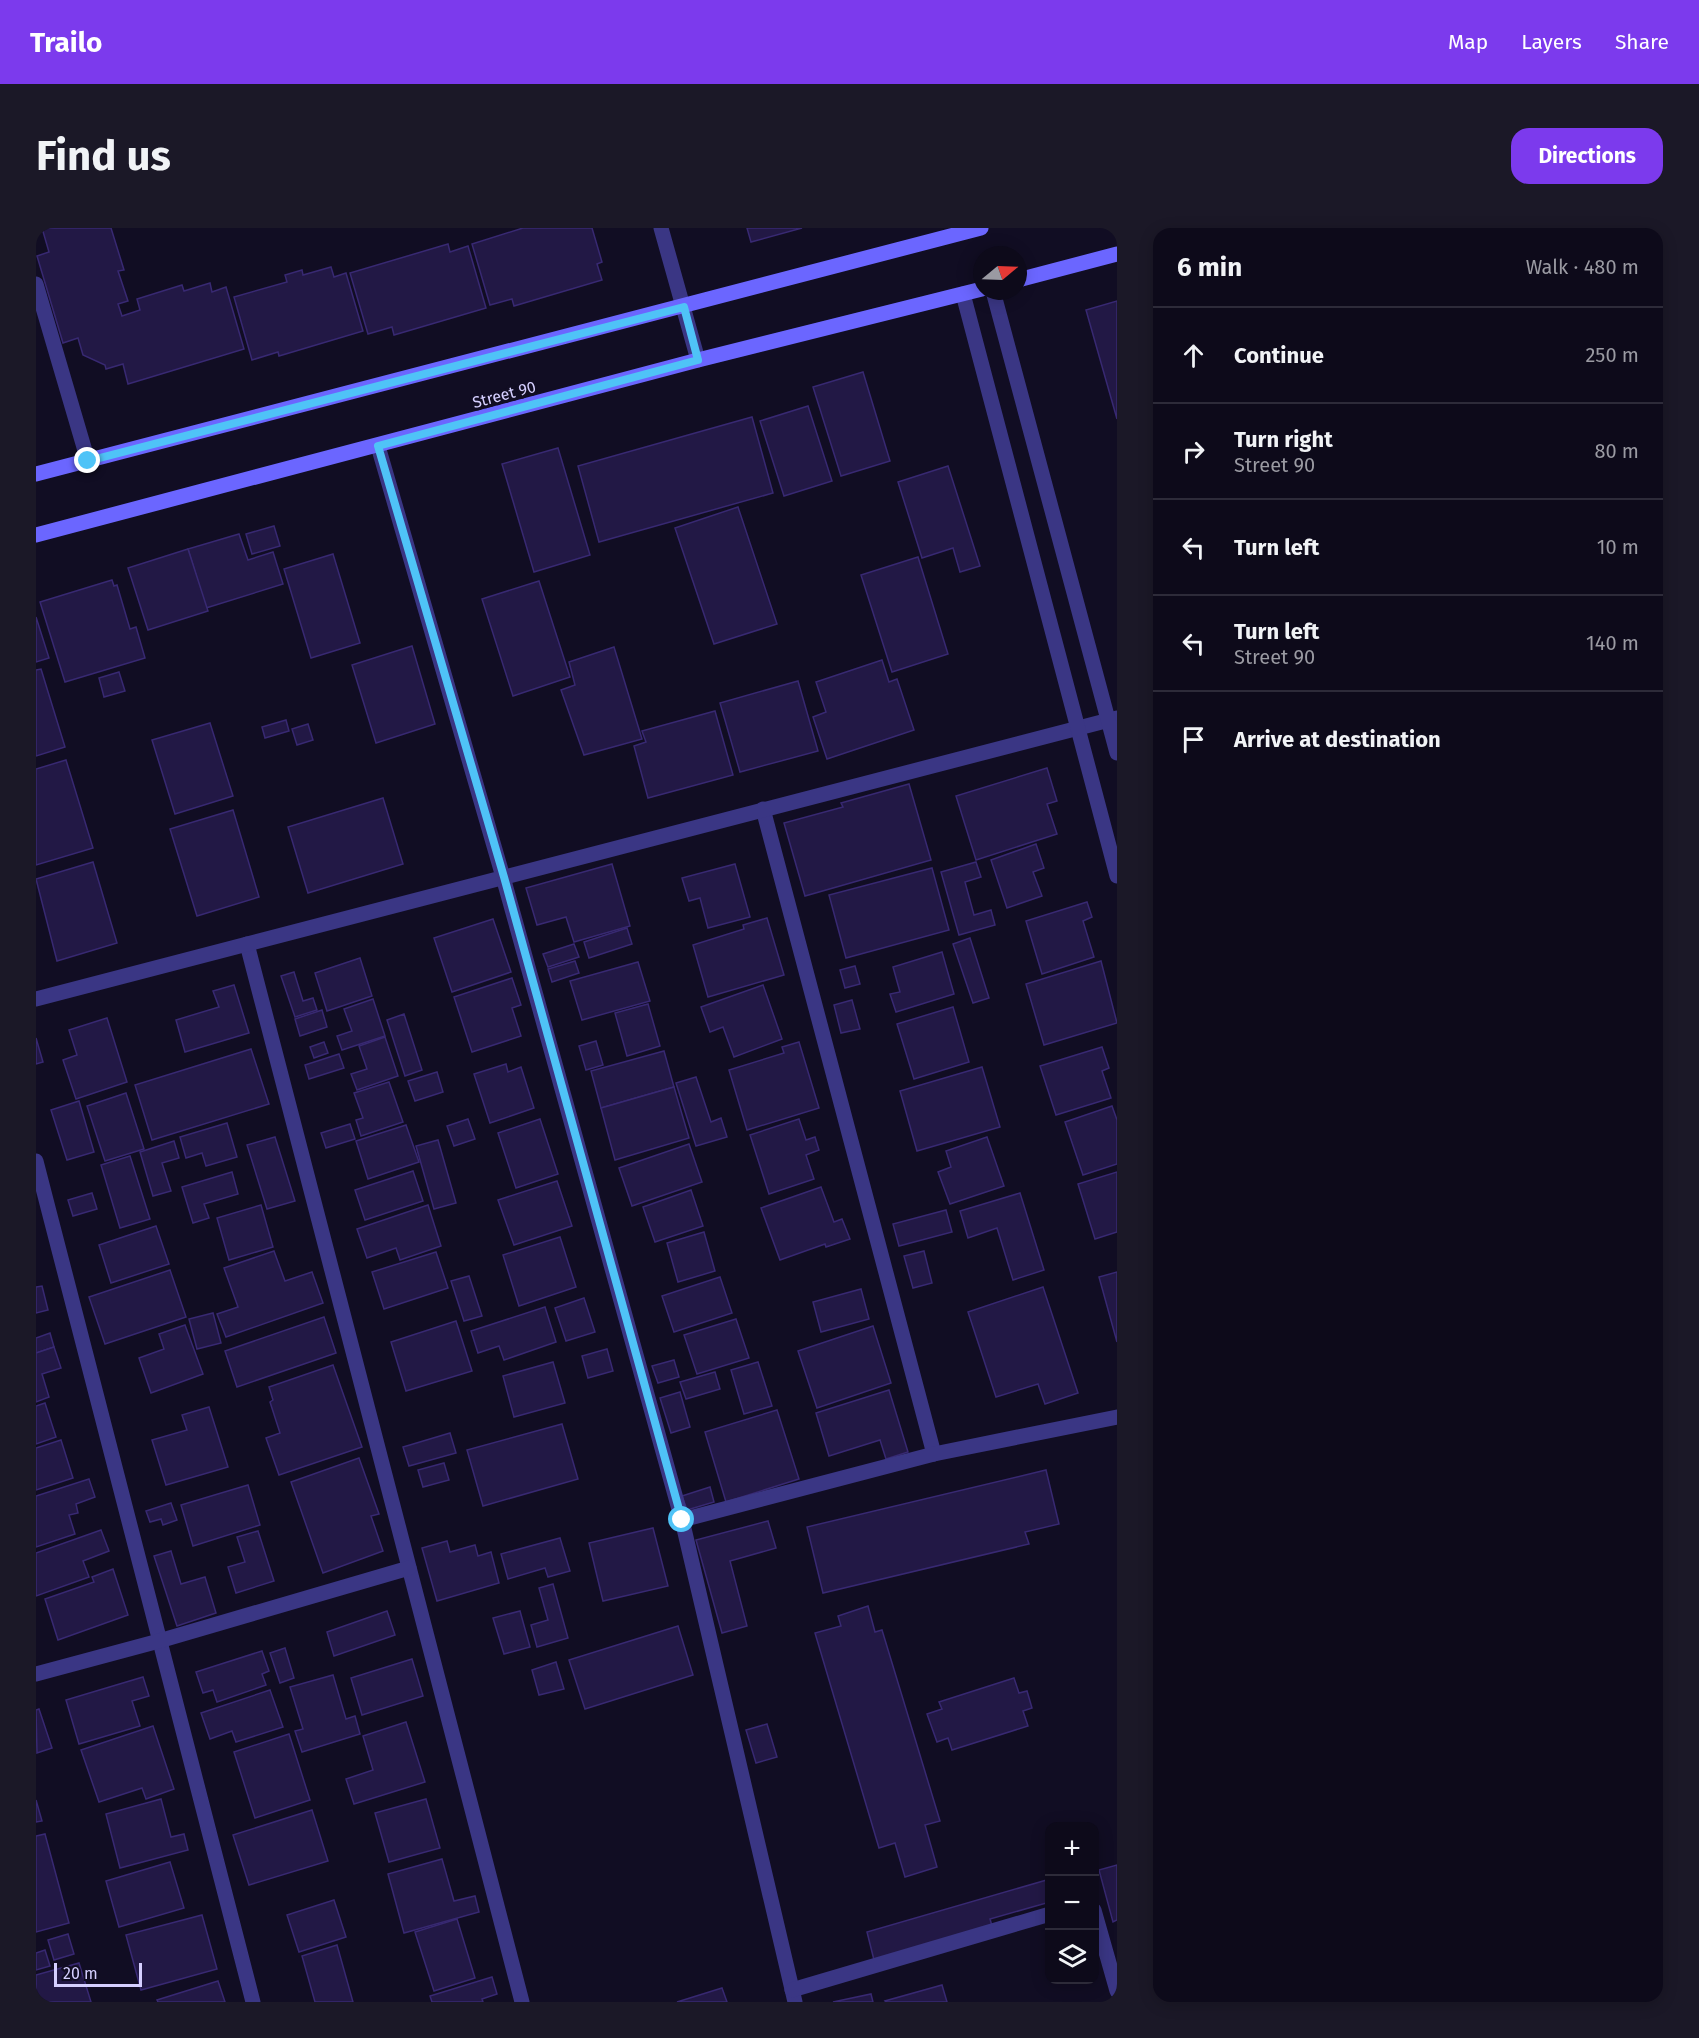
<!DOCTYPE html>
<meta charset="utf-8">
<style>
:root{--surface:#0d0a1a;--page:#1b1827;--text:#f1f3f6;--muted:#9a9aa2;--line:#2d2b39;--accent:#7c3aed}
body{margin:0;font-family:"Fira Sans",sans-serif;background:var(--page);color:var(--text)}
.controls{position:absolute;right:18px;bottom:18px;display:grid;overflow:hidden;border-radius:12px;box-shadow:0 3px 15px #0003}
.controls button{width:54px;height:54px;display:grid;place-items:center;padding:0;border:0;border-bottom:2px solid var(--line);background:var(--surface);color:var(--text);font:30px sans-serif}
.compass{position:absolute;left:937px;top:18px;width:54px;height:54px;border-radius:50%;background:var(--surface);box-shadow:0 3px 15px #0003;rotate:71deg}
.scale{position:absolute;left:18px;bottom:15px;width:88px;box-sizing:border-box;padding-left:6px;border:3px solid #d5cfff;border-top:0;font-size:16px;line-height:21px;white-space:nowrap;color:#d5cfff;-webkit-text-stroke:4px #110d23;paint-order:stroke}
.stop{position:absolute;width:18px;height:18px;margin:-14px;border:4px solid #4fc3f7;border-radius:50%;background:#fff}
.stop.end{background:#4fc3f7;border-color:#fff;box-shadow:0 2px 6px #0008}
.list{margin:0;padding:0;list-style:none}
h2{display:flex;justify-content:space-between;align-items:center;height:78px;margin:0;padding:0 24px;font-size:26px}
h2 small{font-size:20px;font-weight:400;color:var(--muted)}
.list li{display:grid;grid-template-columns:39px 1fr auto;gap:18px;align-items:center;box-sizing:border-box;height:96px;padding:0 24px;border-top:2px solid var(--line)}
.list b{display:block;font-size:22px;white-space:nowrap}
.list p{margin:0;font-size:20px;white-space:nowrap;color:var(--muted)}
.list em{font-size:20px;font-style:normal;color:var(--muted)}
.icon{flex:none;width:33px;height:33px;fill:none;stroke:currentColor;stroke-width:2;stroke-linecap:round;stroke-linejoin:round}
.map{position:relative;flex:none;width:1081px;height:1774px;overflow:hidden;border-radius:18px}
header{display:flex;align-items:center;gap:36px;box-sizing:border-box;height:84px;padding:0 30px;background:var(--accent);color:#fff}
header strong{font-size:28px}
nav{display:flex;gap:33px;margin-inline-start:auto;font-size:21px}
.intro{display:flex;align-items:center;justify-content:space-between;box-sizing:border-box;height:144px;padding:0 36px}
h1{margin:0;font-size:42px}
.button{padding:15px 27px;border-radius:18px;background:var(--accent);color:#fff;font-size:21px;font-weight:700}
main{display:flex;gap:36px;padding:0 36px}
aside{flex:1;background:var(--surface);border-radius:18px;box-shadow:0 3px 15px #0003}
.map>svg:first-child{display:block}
</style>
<header>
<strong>Trailo</strong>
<nav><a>Map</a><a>Layers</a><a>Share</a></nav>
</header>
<div class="intro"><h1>Find us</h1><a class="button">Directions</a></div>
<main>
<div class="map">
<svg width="1081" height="1774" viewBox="0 0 1081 1774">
<rect width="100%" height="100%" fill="#110d23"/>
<g fill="#221845" stroke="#382972" stroke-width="1.5">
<polygon points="6,0 75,0 88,42 82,43 92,73 82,76 86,88 104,82 101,71 146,57 148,63 174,55 176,64 190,59 208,121 92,156 87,136 70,141 69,137 47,127 42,110 27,115 1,28 13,24"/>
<polygon points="487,0 556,0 566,34 561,36 566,52 478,78 476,71 454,77 436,16"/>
<polygon points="711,0 766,0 715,14"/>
<polygon points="412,16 414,24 432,18 450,80 358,107 356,99 332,106 314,45"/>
<polygon points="295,39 298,49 310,45 327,103 243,128 242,124 216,132 198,69 251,54 249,47 266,42 267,47"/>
<polygon points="1081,73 1081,191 1050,82"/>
<polygon points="827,144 854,233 805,248 777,159"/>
<polygon points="772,178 796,253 748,268 724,193"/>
<polygon points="716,189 737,265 563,314 542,238"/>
<polygon points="522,220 554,327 498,344 466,236"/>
<polygon points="912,238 944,338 924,344 917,320 886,330 862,254"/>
<polygon points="702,279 741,396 678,416 639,300"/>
<polygon points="238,298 244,318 216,326 210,306"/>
<polygon points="203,306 212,332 237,324 247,356 170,380 152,321"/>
<polygon points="152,321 172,383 112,402 92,340"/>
<polygon points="297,326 324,415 275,430 248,341"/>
<polygon points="882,329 912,426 856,444 825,347"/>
<polygon points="76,352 78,358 81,357 94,401 100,399 109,430 29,454 4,374"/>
<polygon points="503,353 534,449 477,468 446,371"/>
<polygon points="0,389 13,430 0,434"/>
<polygon points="376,418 399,496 340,515 316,437"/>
<polygon points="578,419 606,511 548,527 525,462 539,457 533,434"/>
<polygon points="846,432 853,454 861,451 878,502 791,531 777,489 790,484 780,454"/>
<polygon points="5,441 29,519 0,528 0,442"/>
<polygon points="83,444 89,463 68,469 63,450"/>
<polygon points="762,453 782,523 704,544 684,475"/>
<polygon points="679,483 697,547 612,570 598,518 610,514 606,503"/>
<polygon points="250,492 253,503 229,510 226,499"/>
<polygon points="174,495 197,568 139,586 116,512"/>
<polygon points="272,496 277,512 261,517 256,501"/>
<polygon points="30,532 57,620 0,637 0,541"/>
<polygon points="1011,540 1021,573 1011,576 1021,606 940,632 920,568"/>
<polygon points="873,556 895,632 769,668 748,595 807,579 805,575"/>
<polygon points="347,570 367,636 272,665 252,599"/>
<polygon points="197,582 223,669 161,688 134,601"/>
<polygon points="1000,616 1008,640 997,644 1006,668 971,680 955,632"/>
<polygon points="57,634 81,715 21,733 0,651"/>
<polygon points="940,634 945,649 929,654 938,687 955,682 959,697 923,707 905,644"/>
<polygon points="576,636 594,698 538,714 530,689 501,697 490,660"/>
<polygon points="699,636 714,689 672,700 664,670 653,673 646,650"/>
<polygon points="896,640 913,702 810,730 793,667"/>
<polygon points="1051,674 1056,689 1047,693 1058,729 1006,746 990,693"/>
<polygon points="731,690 748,747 672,769 657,717 708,701 707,697"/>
<polygon points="457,691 475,744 416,764 398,710"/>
<polygon points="591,700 596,716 553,730 548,714"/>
<polygon points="934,710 953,770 937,775 917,716"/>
<polygon points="538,716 543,729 512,739 507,726"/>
<polygon points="906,724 918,766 860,784 854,766 864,764 857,739"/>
<polygon points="324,730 336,768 291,783 279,745"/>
<polygon points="539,733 543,745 516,754 512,741"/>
<polygon points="1065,733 1081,795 1008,817 990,756"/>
<polygon points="602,734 614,773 546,792 534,753"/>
<polygon points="819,738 824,756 809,760 804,742"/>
<polygon points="258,744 267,773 277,770 281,782 259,789 245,748"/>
<polygon points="476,750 485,777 476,780 485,808 436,824 418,769"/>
<polygon points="198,757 213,805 149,824 140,792 183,779 177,763"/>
<polygon points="727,757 746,811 698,829 687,799 674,804 665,779"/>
<polygon points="337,771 349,808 306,822 301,808 316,803 308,781"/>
<polygon points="816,772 824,801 805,805 798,777"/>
<polygon points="612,776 624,818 591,828 579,785"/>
<polygon points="917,779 933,834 878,851 861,796"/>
<polygon points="286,782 291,799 264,808 259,791"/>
<polygon points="368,786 386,842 369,848 351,792"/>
<polygon points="71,790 91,854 40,871 27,832 41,827 33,802"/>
<polygon points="349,809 362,848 321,862 315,846 331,841 323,818"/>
<polygon points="0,810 7,834 0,836"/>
<polygon points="560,813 567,837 550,842 543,818"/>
<polygon points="288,814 292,825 278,830 274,819"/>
<polygon points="763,814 783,880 711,902 693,842 748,825 746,819"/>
<polygon points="1066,819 1073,840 1066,843 1075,870 1020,887 1004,838"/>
<polygon points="215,821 233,876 116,912 99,857"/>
<polygon points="628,823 638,859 565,880 555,843"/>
<polygon points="303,826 308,840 273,851 269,837"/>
<polygon points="470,836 472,844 485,839 498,880 454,895 438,846"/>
<polygon points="946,839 964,899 881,923 864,863"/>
<polygon points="401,844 407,864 379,873 372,853"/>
<polygon points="660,849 675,894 685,890 691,909 660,918 640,855"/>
<polygon points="353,854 367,894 325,908 320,892 327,890 318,865"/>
<polygon points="638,859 653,910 579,932 565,880"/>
<polygon points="90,865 108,921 69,933 51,878"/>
<polygon points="43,873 58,924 31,932 15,882"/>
<polygon points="1076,878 1081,892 1081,936 1047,947 1029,894"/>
<polygon points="432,891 439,911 418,918 411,898"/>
<polygon points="504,891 522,946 480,960 462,905"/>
<polygon points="763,891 770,912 779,909 783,922 770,927 778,951 733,966 714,907"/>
<polygon points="191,895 201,929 170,938 166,925 150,930 144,909"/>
<polygon points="314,896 319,911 290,920 285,905"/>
<polygon points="370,897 383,934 332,951 320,913"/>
<polygon points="239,909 259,973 231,981 211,917"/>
<polygon points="951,909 968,958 914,976 902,944 915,939 910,923"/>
<polygon points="402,912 420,975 398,981 380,918"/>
<polygon points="138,913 143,930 126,935 135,963 117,968 104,924"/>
<polygon points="653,916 666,954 596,978 583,940"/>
<polygon points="94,928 114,991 84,1000 65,937"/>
<polygon points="377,943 387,973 329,992 319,962"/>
<polygon points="196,944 202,966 168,976 173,990 157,995 146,959"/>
<polygon points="1081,944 1081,1004 1059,1011 1042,956"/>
<polygon points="521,953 536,998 478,1017 462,972"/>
<polygon points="785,959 798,994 806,991 814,1011 790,1019 789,1016 744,1032 725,980"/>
<polygon points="655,962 667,998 619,1014 607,979"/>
<polygon points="56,965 61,981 37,988 32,972"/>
<polygon points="984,965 1008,1042 977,1052 961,1000 932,1010 924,983"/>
<polygon points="225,977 237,1019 193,1032 181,990"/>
<polygon points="392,977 405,1018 364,1032 360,1020 331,1030 321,1001"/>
<polygon points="910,982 916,1004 863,1018 857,996"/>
<polygon points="120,998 133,1036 75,1055 63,1017"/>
<polygon points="668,1004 679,1043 642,1054 631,1015"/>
<polygon points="524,1009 540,1059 483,1078 467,1027"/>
<polygon points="238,1023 249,1053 276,1044 287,1075 190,1109 181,1086 202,1079 188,1040"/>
<polygon points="888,1023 896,1055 877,1060 868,1028"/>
<polygon points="400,1024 412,1060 348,1081 336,1044"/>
<polygon points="134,1042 150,1089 69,1116 53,1069"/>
<polygon points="1081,1044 1081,1114 1063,1049"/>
<polygon points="433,1048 446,1088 428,1093 415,1053"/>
<polygon points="684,1049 696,1085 638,1104 626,1068"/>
<polygon points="6,1058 12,1082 0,1085 0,1059"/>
<polygon points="1007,1059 1042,1165 1009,1176 1002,1156 960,1169 932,1084"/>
<polygon points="825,1061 833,1091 785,1104 777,1074"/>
<polygon points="548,1070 559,1104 530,1113 519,1080"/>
<polygon points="509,1079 520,1114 468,1132 463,1118 442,1125 435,1103"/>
<polygon points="177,1085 185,1115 161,1121 153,1091"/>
<polygon points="288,1089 300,1125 201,1159 189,1123"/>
<polygon points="700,1091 713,1130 661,1146 648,1107"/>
<polygon points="420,1093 436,1143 370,1163 355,1114"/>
<polygon points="149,1097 167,1146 115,1165 103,1130 128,1121 123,1106"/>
<polygon points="837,1098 855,1155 781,1180 762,1123"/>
<polygon points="14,1105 18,1119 0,1125 0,1110"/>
<polygon points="18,1119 25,1140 6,1146 13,1169 0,1174 0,1125"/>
<polygon points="571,1121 577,1143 552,1150 546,1128"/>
<polygon points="638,1132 643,1149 622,1155 616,1138"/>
<polygon points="517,1134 529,1175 478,1189 467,1148"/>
<polygon points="722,1134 736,1178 708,1186 695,1142"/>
<polygon points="297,1137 326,1219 243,1247 230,1210 244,1205 234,1174 237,1172 233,1159"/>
<polygon points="679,1144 684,1161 650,1171 644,1154"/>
<polygon points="853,1162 872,1224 850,1231 844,1212 793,1228 780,1185"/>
<polygon points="644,1164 654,1199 635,1205 624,1170"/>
<polygon points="9,1175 20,1209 0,1216 0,1178"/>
<polygon points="173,1179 192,1239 130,1257 116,1212 151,1202 146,1187"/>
<polygon points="741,1182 763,1251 690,1274 669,1204"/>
<polygon points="526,1196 542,1251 447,1278 431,1222"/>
<polygon points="414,1205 420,1225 373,1238 367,1219"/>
<polygon points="25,1212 37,1250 0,1262 0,1220"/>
<polygon points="323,1230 343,1286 335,1288 347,1323 287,1345 255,1254"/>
<polygon points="408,1235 413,1252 387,1259 382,1242"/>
<polygon points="1010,1242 1023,1296 989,1304 993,1316 787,1365 771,1299"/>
<polygon points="53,1251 59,1269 40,1276 42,1285 33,1287 39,1306 0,1319 0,1268"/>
<polygon points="212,1257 224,1297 157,1318 145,1277"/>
<polygon points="674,1259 678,1274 651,1282 646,1268"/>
<polygon points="135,1275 141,1292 127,1297 125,1291 114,1294 110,1283"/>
<polygon points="732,1293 740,1320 694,1333 711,1398 686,1405 660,1312"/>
<polygon points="617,1300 632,1358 567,1373 553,1315"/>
<polygon points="65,1302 73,1323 47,1333 53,1349 0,1368 0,1325"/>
<polygon points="222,1303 238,1353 200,1365 192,1339 209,1334 201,1309"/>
<polygon points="524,1310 534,1343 512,1349 509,1340 472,1351 465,1326"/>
<polygon points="411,1313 414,1324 439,1317 442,1328 455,1324 463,1355 401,1373 386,1320"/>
<polygon points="135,1323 145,1356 169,1349 180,1385 141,1398 118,1328"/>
<polygon points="77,1341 92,1387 22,1412 9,1371 58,1354 56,1349"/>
<polygon points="517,1356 532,1410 501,1419 495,1397 512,1392 503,1360"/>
<polygon points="832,1378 839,1404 846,1402 904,1593 889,1597 901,1639 869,1649 859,1615 843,1620 779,1405 805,1398 802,1388"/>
<polygon points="351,1383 359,1407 298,1428 291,1404"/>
<polygon points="484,1383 494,1419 468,1426 457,1390"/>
<polygon points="642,1398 657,1447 549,1481 533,1432"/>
<polygon points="249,1420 258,1450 244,1455 234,1425"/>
<polygon points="226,1423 233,1443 226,1446 230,1457 181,1474 177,1462 167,1465 160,1444"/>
<polygon points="376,1431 387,1468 326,1487 315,1450"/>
<polygon points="520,1434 528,1461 503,1467 496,1442"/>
<polygon points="297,1447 310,1491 319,1488 324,1506 266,1524 259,1503 267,1501 254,1459"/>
<polygon points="107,1449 113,1468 96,1473 104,1498 43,1516 30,1472"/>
<polygon points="978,1450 983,1465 991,1463 996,1480 987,1483 992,1498 916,1522 912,1510 901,1514 891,1486 906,1481 903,1474"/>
<polygon points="234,1462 247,1499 200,1514 196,1503 174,1511 165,1485"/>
<polygon points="3,1481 16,1520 1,1525 0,1482"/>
<polygon points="370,1494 389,1554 318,1576 310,1551 337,1542 327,1508"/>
<polygon points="731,1496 741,1529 720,1535 710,1502"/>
<polygon points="117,1498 138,1561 110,1571 106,1560 63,1574 45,1522"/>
<polygon points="253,1506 274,1572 219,1590 198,1524"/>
<polygon points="125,1571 135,1609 148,1606 152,1622 84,1640 70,1586"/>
<polygon points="390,1571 404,1620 353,1634 339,1585"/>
<polygon points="0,1572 6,1593 0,1594"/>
<polygon points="276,1582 292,1633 213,1657 197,1607"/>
<polygon points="9,1606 33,1695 0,1704 0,1608"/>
<polygon points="406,1631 418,1673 439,1668 443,1684 368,1705 352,1646"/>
<polygon points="134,1634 148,1680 83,1699 70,1653"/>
<polygon points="1081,1637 1081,1692 1077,1694 1063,1642"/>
<polygon points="1014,1651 1014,1674 954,1691 956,1698 838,1732 831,1704"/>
<polygon points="298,1672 310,1709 263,1724 251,1687"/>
<polygon points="166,1687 181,1741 105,1762 90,1707"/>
<polygon points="421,1691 439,1750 398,1763 379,1704"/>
<polygon points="32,1706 38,1726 18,1732 12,1712"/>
<polygon points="301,1717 317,1774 279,1774 266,1728"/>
<polygon points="9,1722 14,1738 0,1742 0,1725"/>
<polygon points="43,1735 55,1774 0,1774 0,1747"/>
<polygon points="456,1749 461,1766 446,1771 447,1774 396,1774 394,1768"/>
<polygon points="182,1753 189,1774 122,1774 121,1772"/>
<polygon points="906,1757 911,1774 850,1774 849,1773"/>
<polygon points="686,1760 691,1774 641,1774"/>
<polygon points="835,1766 837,1774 797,1774"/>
</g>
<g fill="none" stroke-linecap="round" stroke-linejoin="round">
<g stroke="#3a3684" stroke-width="15">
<polyline points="625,0 662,132"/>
<polyline points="0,56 52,233"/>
<polyline points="342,218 467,649 646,1292 759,1774"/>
<polyline points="727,581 898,1226"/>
<polyline points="211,716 486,1774"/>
<polyline points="0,771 1081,490"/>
<polyline points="0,933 217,1774"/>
<polyline points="646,1292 898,1226 1081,1189"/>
<polyline points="0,1446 123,1413 373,1340"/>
<polyline points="1058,1682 1081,1763"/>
<polyline points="756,1762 1014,1686"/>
</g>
<g stroke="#3a3684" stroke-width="15">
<polyline points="957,63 1081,525"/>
<polyline points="927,66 1081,648"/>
</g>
<g stroke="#6b66ff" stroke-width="15">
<polyline points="982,52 1081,26"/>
<polyline points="0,246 945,0"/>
<polyline points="0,307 662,132 946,61"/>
</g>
</g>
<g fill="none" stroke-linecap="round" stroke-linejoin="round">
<polyline stroke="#4fc3f7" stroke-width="8" points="52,233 648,79 662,132 342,218 468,649 646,1292"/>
</g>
<g text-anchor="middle" stroke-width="6" stroke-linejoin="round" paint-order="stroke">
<g font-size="16" fill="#d5cfff" stroke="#110d23">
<text transform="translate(468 166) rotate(-15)" y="6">Street 90</text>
</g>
</g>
</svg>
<div class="controls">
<button>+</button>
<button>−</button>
<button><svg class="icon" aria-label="layers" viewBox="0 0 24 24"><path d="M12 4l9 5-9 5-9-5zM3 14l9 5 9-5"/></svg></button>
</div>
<svg class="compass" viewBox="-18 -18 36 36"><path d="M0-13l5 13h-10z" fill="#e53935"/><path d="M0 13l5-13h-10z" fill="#9a9aa2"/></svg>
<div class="scale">20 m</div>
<div class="stop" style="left:646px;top:1292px"></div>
<div class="stop end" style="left:52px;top:233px"></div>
</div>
<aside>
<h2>6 min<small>Walk · 480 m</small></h2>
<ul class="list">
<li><svg class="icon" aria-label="ahead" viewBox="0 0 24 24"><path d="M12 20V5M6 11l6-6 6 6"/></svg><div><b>Continue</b></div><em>250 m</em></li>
<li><svg class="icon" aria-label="right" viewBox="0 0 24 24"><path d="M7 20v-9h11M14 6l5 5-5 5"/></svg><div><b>Turn right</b><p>Street 90</p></div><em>80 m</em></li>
<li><svg class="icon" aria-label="left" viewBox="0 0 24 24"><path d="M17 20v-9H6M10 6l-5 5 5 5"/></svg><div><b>Turn left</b></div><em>10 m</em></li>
<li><svg class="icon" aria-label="left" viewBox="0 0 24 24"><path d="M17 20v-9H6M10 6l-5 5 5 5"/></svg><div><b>Turn left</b><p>Street 90</p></div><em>140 m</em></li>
<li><svg class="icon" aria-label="arrive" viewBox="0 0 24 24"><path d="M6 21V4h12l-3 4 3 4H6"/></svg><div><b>Arrive at destination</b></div></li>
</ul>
</aside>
</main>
